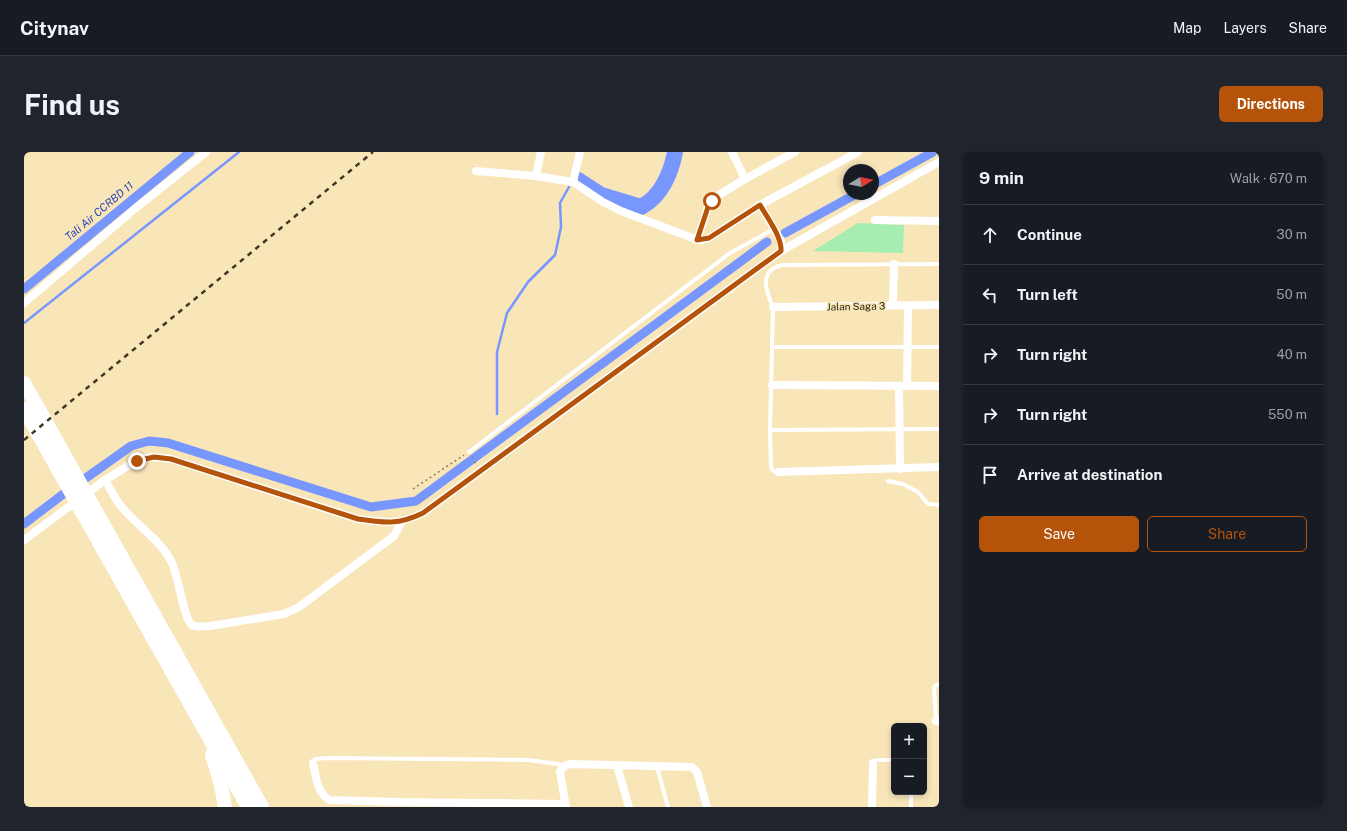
<!DOCTYPE html>
<meta charset="utf-8">
<style>
:root{--surface:#171b24;--page:#20242c;--text:#f1f3f6;--muted:#9ea1a6;--line:#363941;--accent:#b45309}
body{margin:0;font-family:"Public Sans",sans-serif;background:var(--page);color:var(--text)}
.controls{position:absolute;right:12px;bottom:12px;display:grid;overflow:hidden;border-radius:6px;box-shadow:0 2px 6px #0003}
.controls button{width:36px;height:36px;display:grid;place-items:center;padding:0;border:0;border-bottom:1px solid var(--line);background:var(--surface);color:var(--text);font:20px sans-serif}
.compass{position:absolute;left:819px;top:12px;width:36px;height:36px;border-radius:50%;background:var(--surface);box-shadow:0 2px 6px #0003;rotate:80deg}
.stop{position:absolute;width:12px;height:12px;margin:-9px;border:3px solid #b45309;border-radius:50%;background:#fff}
.stop.end{background:#b45309;border-color:#fff;box-shadow:0 1px 4px #0008}
.list{margin:0;padding:0;list-style:none}
h2{display:flex;justify-content:space-between;align-items:center;height:52px;margin:0;padding:0 16px;font-size:17px}
h2 small{font-size:13px;font-weight:400;color:var(--muted)}
.list li{display:grid;grid-template-columns:26px 1fr auto;gap:12px;align-items:center;box-sizing:border-box;height:60px;padding:0 16px;border-top:1px solid var(--line)}
.list b{display:block;font-size:15px;white-space:nowrap}
.list em{font-size:13px;font-style:normal;color:var(--muted)}
.actions{display:flex;gap:8px;padding:12px 16px}
.actions a{flex:1;padding:9px 0;border:1px solid var(--accent);border-radius:6px;text-align:center;font-size:14px;color:var(--accent)}
.actions .main{background:var(--accent);color:#fff}
.icon{flex:none;width:22px;height:22px;fill:none;stroke:currentColor;stroke-width:2;stroke-linecap:round;stroke-linejoin:round}
.map{position:relative;flex:none;width:915px;height:655px;overflow:hidden;border-radius:6px}
header{display:flex;align-items:center;gap:24px;box-sizing:border-box;height:56px;padding:0 20px;background:var(--surface);border-bottom:1px solid var(--line)}
header strong{font-size:19px}
nav{display:flex;gap:22px;margin-inline-start:auto;font-size:14px}
.intro{display:flex;align-items:center;justify-content:space-between;box-sizing:border-box;height:96px;padding:0 24px}
h1{margin:0;font-size:28px}
.button{padding:10px 18px;border-radius:6px;background:var(--accent);color:#fff;font-size:14px;font-weight:700}
main{display:flex;gap:24px;padding:0 24px}
aside{flex:1;background:var(--surface);border-radius:6px;box-shadow:0 2px 6px #0003}
.map>svg:first-child{display:block}
</style>
<header>
<strong>Citynav</strong>
<nav><a>Map</a><a>Layers</a><a>Share</a></nav>
</header>
<div class="intro"><h1>Find us</h1><a class="button">Directions</a></div>
<main>
<div class="map">
<svg width="915" height="655" viewBox="0 0 915 655">
<rect width="100%" height="100%" fill="#f8e5b8"/>
<polygon fill="#a5edb1" points="834,71 880,73 879,101 789,99"/>
<g fill="none" stroke-linecap="round" stroke-linejoin="round">
<g stroke="#7797fe" stroke-width="2.5">
<polyline points="0,171 215,0"/>
<polyline points="473,262 473,200 483,161 504,130 531,103 537,75 536,51 545,35"/>
</g>
<g stroke="#7797fe" stroke-width="9">
<polyline points="849,33 909,0"/>
<polyline points="761,81 832,42"/>
<polyline points="0,137 166,0"/>
<polyline points="0,372 38,343 107,294 125,289 144,291 347,355 392,349 743,90"/>
</g>
<path stroke="#7797fe" stroke-width="16" d="M554,28l23,15 40,12c20,-10 30,-34 34,-55"/>
<g stroke="#897d5e" stroke-width="1.5" stroke-dasharray="2 3" stroke-linecap="butt">
<polyline points="448,305 452,312"/>
<polyline points="389,337 440,303"/>
</g>
<g stroke="#fff" stroke-width="4">
<polyline points="749,195 915,195"/>
<polyline points="746,278 915,277"/>
<polyline points="445,300 706,101 750,77"/>
<path d="M754,320l-5,-1 -2,-4 -1,-37 3,-123c-7,-16 -15,-36 9,-42l157,-1"/>
<polyline points="864,329 879,332 894,340 904,352 915,353"/>
<polyline points="912,569 910,536 911,534 915,532"/>
<polyline points="289,611 291,607 304,606 504,608 541,613"/>
<polyline points="849,611 853,608 870,608"/>
<polyline points="633,615 644,655"/>
<polyline points="887,640 887,655"/>
</g>
<g stroke="#fff" stroke-width="8">
<polyline points="517,0 512,24 549,30 579,50 597,59 671,87 678,88 685,86 736,53 834,0"/>
<polyline points="708,0 721,27"/>
<polyline points="452,19 512,24"/>
<polyline points="549,30 556,0"/>
<polyline points="736,53 757,89 757,99"/>
<polyline points="851,68 915,69"/>
<polyline points="673,88 684,55 693,44 721,27 771,0"/>
<polyline points="0,151 113,55 182,0"/>
<polyline points="869,153 870,112"/>
<polyline points="749,155 915,153"/>
<polyline points="748,233 915,234"/>
<polyline points="875,234 876,317"/>
<polyline points="883,234 884,154"/>
<polyline points="754,320 915,315"/>
<path d="M81,328c5,8 10,19 16,26 16,20 40,34 51,57 6,12 12,57 20,62 5,3 12,1 18,1l74,-12 15,-7 95,-71 8,-15"/>
<path d="M0,388l81,-60 26,-16 13,-6 10,-1 17,2 187,60c27,4 40,6 65,-6l358,-262 158,-89"/>
<polyline points="912,569 915,569"/>
<path d="M289,611c3,13 4,31 17,37l66,2 169,2"/>
<polyline points="593,614 605,655"/>
<path d="M542,655l-6,-35c2,-5 5,-7 10,-8l122,3 5,5 10,35"/>
<polyline points="848,655 849,611"/>
</g>
<g stroke="#fff" stroke-width="14">
<polyline points="0,231 238,655"/>
<polyline points="0,257 224,655"/>
<polyline points="188,603 197,633 201,655"/>
</g>
<polyline stroke="#3f3722" stroke-width="2.5" stroke-dasharray="5 5" stroke-linecap="butt" points="0,288 349,0"/>
</g>
<g fill="none" stroke-linecap="round" stroke-linejoin="round">
<path stroke="#b45309" stroke-width="5" d="M113,309l17,-4 17,2 187,60c26,4 41,6 65,-6l358,-262c1,-14 -14,-34 -21,-46l-51,33 -12,2 11,-33 4,-6"/>
</g>
<g text-anchor="middle" stroke-width="3.5" stroke-linejoin="round" paint-order="stroke">
<g font-size="10" fill="#26200e" stroke="#f8e5b8">
<text transform="translate(832 154) rotate(-1)" y="4">Jalan Saga 3</text>
</g>
<g font-size="11" font-style="italic" fill="#2d43b8" stroke="#f8e5b8">
<text transform="translate(75 59) rotate(-40)" y="4">Tali Air CCRBD 11</text>
</g>
</g>
</svg>
<div class="controls">
<button>+</button>
<button>−</button>
</div>
<svg class="compass" viewBox="-18 -18 36 36"><path d="M0-13l5 13h-10z" fill="#e53935"/><path d="M0 13l5-13h-10z" fill="#9ea1a6"/></svg>
<div class="stop" style="left:688px;top:49px"></div>
<div class="stop end" style="left:113px;top:309px"></div>
</div>
<aside>
<h2>9 min<small>Walk · 670 m</small></h2>
<ul class="list">
<li><svg class="icon" aria-label="ahead" viewBox="0 0 24 24"><path d="M12 20V5M6 11l6-6 6 6"/></svg><div><b>Continue</b></div><em>30 m</em></li>
<li><svg class="icon" aria-label="left" viewBox="0 0 24 24"><path d="M17 20v-9H6M10 6l-5 5 5 5"/></svg><div><b>Turn left</b></div><em>50 m</em></li>
<li><svg class="icon" aria-label="right" viewBox="0 0 24 24"><path d="M7 20v-9h11M14 6l5 5-5 5"/></svg><div><b>Turn right</b></div><em>40 m</em></li>
<li><svg class="icon" aria-label="right" viewBox="0 0 24 24"><path d="M7 20v-9h11M14 6l5 5-5 5"/></svg><div><b>Turn right</b></div><em>550 m</em></li>
<li><svg class="icon" aria-label="arrive" viewBox="0 0 24 24"><path d="M6 21V4h12l-3 4 3 4H6"/></svg><div><b>Arrive at destination</b></div></li>
</ul>
<div class="actions"><a class="main">Save</a><a>Share</a></div>
</aside>
</main>
